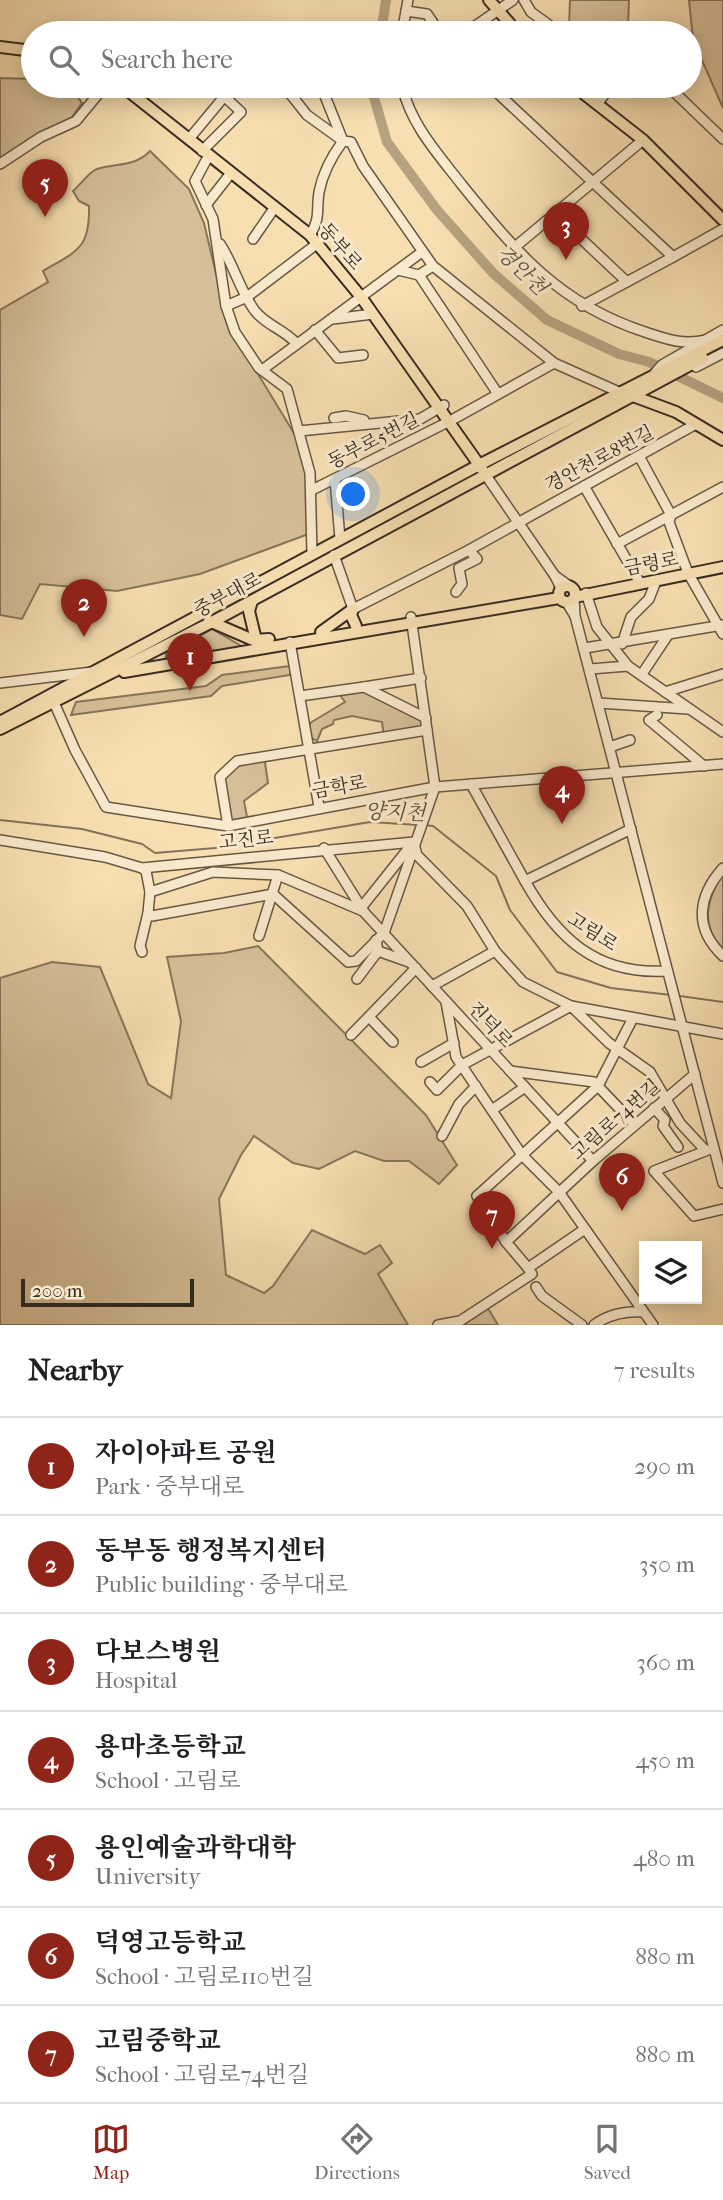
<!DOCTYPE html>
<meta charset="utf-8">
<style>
:root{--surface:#fff;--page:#f2f2f2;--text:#202124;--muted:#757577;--line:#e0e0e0;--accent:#8f2418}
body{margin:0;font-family:"IM FELL French Canon","Noto Serif KR",serif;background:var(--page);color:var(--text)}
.controls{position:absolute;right:21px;bottom:21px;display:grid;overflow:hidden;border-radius:0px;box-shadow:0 4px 18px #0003}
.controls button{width:63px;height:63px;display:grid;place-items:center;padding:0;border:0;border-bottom:2px solid var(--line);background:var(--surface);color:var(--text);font:35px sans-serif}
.scale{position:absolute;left:21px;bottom:18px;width:173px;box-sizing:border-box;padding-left:7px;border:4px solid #372b1f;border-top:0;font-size:19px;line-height:24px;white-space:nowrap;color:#372b1f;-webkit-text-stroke:5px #faeacd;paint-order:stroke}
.you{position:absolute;left:354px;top:495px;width:24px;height:24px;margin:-18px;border:5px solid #fff;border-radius:50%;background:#1a73e8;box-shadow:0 0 0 10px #1a73e833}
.badge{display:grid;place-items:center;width:46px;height:46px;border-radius:50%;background:var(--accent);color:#fff;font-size:23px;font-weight:700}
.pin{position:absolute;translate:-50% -58px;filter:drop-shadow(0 2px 4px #0008)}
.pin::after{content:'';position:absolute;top:37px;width:24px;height:21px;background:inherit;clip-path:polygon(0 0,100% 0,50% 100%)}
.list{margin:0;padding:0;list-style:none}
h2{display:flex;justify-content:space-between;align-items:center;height:91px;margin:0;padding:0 28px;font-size:30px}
h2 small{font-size:23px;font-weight:400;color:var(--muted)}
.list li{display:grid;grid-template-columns:46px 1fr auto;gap:21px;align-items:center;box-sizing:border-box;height:98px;padding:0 28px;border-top:2px solid var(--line)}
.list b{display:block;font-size:26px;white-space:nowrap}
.list p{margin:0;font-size:23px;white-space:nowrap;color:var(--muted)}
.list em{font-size:23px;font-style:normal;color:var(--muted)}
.icon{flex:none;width:38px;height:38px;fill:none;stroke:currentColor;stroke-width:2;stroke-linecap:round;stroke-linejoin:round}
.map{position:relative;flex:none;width:723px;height:1325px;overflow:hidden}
.search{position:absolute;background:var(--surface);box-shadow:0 4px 18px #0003;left:21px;right:21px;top:21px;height:77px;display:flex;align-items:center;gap:18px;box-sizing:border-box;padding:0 24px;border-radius:38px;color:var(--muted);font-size:26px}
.sheet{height:777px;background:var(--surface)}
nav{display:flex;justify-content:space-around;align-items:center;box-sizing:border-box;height:98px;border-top:2px solid var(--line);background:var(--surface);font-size:19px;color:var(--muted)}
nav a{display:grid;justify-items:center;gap:4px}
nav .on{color:var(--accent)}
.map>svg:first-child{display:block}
</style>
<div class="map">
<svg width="723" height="1325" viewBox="0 0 723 1325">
<rect width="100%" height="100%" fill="#f8dfb2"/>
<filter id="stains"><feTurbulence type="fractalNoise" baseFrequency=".00286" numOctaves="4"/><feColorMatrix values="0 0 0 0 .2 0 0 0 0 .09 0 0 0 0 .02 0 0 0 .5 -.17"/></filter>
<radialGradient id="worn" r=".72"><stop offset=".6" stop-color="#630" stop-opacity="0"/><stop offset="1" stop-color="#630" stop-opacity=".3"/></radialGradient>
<g fill="#d7c099" stroke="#87765c" stroke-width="2">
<polygon points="570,0 629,0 628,27 569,27"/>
<polygon points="689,0 723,0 723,108 693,40"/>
<polygon points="0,78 33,79 33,86 70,86 82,103 67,124 33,137 0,159"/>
<path d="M150,151l39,38 15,34 18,76 13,37 71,117 8,79 -114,42 -83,17 -77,-7 -18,35 -22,-4v-305l48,-28 -5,-11c34,-20 47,-22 46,-65l-10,-5 -6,-10c7,-6 17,-20 24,-22 19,-6 38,-2 53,-18z"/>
<polygon points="212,629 243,647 166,660 166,654"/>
<polygon points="290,666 290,675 222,686 211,696 71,715 76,702 206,686 222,675"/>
<polygon points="364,687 426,718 427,730 384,736 382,722 352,716 334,720 333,724 322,729 317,741 310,737 310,723 345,702 337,691"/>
<polygon points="264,756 268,783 244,801 248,822 228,826 220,777 237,761"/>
<path d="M723,873v78c-23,-26 -17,-51 0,-78z"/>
<polygon points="258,946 426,1115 457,1165 439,1184 409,1161 384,1161 355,1151 319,1169 293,1163 254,1136 241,1155 219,1199 226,1275 264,1293 273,1286 312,1230 365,1254 380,1245 392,1263 378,1274 408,1325 0,1325 0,978 52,962 100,967 148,1084 171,1098 181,1021 167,957 224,953"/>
<polygon points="486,1305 498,1325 446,1325"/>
</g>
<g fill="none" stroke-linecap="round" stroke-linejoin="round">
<g stroke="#837259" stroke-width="2">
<polyline points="0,820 82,829 142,844 155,853 215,848 370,822 419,825"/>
<polyline points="424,825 433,826 496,876 510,910 557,972 611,988 671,995"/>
<polyline points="680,996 723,1002"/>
</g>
<g stroke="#b6a280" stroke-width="10">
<polyline points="381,33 386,0"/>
<polyline points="374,86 373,94 387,142 437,210 493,273 547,320 619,354 649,362 723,398"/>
</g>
<g stroke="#675844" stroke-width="12">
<g id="minor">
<polyline points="524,0 531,12 560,33"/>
<polyline points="406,11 427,14 440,33"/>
<polyline points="402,33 408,0"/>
<polyline points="465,33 513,0"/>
<polyline points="642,33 643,30"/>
<path d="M284,86l23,29 36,26c-12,16 -20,31 -24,51 -3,19 2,25 -9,43"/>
<polyline points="321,86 343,141 351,142 363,166 433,266 554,363 619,392"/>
<path d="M402,86c9,39 36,68 60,99 55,68 97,119 183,147 25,8 36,13 62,8"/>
<polyline points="490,86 673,257 723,229"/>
<polyline points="593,86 597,104"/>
<polyline points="668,86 723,139"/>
<polyline points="597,104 611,86"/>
<polyline points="189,139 233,86"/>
<polyline points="202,151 241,112 224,96"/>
<polyline points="209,155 195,181 213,219 226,306 235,332 259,368 287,389 310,473 312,554"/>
<polyline points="0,164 41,137 76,121 105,86"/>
<polyline points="206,205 231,173"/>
<polyline points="555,214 627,282"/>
<polyline points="253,239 275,207"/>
<path d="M220,244c14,21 20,47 35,67 12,15 29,18 42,33"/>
<polyline points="515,247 643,140"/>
<polyline points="398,270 419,275 433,266"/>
<polyline points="419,275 498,394"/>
<polyline points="226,306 247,297 318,243"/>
<polyline points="582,306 673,257"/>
<polyline points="333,319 373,314"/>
<polyline points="315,330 338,358 363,355"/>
<polyline points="696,367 723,353"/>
<polyline points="262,370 422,252"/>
<polyline points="655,373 662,365 723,330"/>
<polyline points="334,418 346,416 364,420"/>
<polyline points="299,431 420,419 444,405"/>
<polyline points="639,456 671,515 669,522 688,573 723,634"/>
<polyline points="485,474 555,576"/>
<polyline points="335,479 340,539"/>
<polyline points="584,486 640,583"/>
<polyline points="312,490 450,421 554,363"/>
<polyline points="617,544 723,487"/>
<polyline points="334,555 353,609 469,550 696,424"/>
<polyline points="561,588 555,576 569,586"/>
<polyline points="456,592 462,584 459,568 477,559 469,550"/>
<polyline points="586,593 597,627 628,666"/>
<polyline points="567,603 575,616 574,598"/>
<polyline points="575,616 723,1183"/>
<polyline points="290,642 319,807"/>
<polyline points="622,644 631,617 649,599 656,581"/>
<polyline points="585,648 723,625"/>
<polyline points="590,669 628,666 723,732"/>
<polyline points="642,674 668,635"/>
<polyline points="421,678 364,687 426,718"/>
<polyline points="0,683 92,672"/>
<polyline points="665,692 723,674"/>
<polyline points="300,696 364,687"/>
<polyline points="52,698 75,750 106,807 228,826 435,787 723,764"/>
<polyline points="599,703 688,709"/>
<polyline points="657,715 649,720 704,766"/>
<polyline points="610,747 630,740"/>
<polyline points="471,784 525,881 631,829"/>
<polyline points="228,826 220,777 237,761 427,730"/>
<polyline points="0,840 105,857 142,868 414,842"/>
<polyline points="414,844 417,855 467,906 495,951 523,982 571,1006 723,1034"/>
<polyline points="324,848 364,912 593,1161"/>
<polyline points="142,868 146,871 150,892 213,872 278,875 363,911"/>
<path d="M723,868c-25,28 -30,60 0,88"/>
<path d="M525,881c32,57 71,94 141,90"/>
<polyline points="150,892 148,913 152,916 273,894 348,962 356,961 384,933 435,787 411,617"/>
<polyline points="361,908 408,849"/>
<polyline points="259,936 278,875"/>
<polyline points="376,940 378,951 409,962"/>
<polyline points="142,952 140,946 148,913"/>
<polyline points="357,979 378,951"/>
<polyline points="432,986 495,951"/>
<polyline points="446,1002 456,1057 522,1155 559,1192 653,1325"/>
<polyline points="369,1017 393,1042"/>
<polyline points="351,1035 416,968"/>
<polyline points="421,1062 454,1043"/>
<polyline points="510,1071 594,1082 635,1125"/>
<polyline points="430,1082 437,1090 462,1065 571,1006 609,1043 650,1072 680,1123 705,1150"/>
<polyline points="654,1108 665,1120 663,1126 678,1147"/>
<polyline points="492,1110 525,1087"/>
<polyline points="442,1136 459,1104 476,1086"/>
<polyline points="708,1150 654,1171 694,1216 723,1209"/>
<polyline points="585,1229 528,1268 506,1242 477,1196 598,1086 633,1018"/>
<polyline points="506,1242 593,1161 695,1074"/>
<polyline points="536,1287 542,1296 582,1325"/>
<polyline points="438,1325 460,1321 532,1274 528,1268"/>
<path d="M594,1325c15,-11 31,-14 49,-13"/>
</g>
</g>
<g stroke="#372b1f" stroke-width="14">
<g id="major">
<polyline points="489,0 518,33"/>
<polyline points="0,47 33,51"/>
<polyline points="122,86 310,235 361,297 482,469"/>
<polyline points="574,86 643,140 723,220"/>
<polyline points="633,396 676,412 723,440"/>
<circle cx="567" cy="594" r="8"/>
<polyline points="575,597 723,567"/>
<polyline points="252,601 249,611 256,640"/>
<polyline points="209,621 253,640 269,639"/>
<polyline points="321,632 353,609 351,615 356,626"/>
<polyline points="124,672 559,598"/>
<polyline points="0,722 479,465 723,340"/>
<polyline points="0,729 212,622 703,358"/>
</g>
</g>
<use href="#minor" stroke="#faeacd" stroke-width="9"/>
<use href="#major" stroke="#f8dfb2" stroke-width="10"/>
</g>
<g text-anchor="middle" stroke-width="6" stroke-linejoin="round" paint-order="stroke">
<g font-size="19" fill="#372b1f" stroke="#faeacd">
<text transform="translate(341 246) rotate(49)" y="7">동부로</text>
<text transform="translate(373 440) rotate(-27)" y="7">동부로5번길</text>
<text transform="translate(599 458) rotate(-28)" y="7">경안천로8번길</text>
<text transform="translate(651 563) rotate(-11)" y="7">금령로</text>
<text transform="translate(227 594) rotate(-28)" y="7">중부대로</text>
<text transform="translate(339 786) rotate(-10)" y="7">금학로</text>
<text transform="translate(246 839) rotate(-6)" y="7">고진로</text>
<text transform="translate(593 931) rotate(33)" y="7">고림로</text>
<text transform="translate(491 1024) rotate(47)" y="7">진덕로</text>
<text transform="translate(615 1119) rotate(-41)" y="7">고림로74번길</text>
</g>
<g font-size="21" font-style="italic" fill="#5d4f3c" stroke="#faeacd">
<text transform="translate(522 270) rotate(44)" y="7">경안천</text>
<text transform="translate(395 812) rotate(2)" y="7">양지천</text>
</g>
</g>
<rect width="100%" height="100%" filter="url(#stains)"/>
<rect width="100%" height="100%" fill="url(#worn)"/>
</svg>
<div class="controls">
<button><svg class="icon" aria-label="layers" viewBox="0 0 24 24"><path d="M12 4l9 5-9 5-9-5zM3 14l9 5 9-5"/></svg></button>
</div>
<div class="scale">200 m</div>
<div class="you"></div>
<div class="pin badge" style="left:190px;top:691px">1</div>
<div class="pin badge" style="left:84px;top:637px">2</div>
<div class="pin badge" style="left:566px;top:260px">3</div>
<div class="pin badge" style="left:562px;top:824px">4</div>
<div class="pin badge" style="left:45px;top:217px">5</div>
<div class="pin badge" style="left:622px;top:1211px">6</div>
<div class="pin badge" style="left:492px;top:1249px">7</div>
<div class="search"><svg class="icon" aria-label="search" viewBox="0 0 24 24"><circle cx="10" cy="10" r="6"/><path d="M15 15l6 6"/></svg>Search here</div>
</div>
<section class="sheet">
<h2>Nearby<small>7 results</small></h2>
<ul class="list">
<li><span class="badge">1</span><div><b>자이아파트 공원</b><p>Park · 중부대로</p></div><em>290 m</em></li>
<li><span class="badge">2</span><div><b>동부동 행정복지센터</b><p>Public building · 중부대로</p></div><em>350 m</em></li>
<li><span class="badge">3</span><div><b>다보스병원</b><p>Hospital</p></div><em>360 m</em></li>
<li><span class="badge">4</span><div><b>용마초등학교</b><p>School · 고림로</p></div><em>450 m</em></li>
<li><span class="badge">5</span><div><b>용인예술과학대학</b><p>University</p></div><em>480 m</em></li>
<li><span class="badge">6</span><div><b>덕영고등학교</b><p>School · 고림로110번길</p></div><em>880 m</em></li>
<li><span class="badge">7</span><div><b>고림중학교</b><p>School · 고림로74번길</p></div><em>880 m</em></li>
</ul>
</section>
<nav>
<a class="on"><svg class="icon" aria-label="map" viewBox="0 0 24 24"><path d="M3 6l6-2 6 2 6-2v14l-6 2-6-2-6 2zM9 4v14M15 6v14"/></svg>Map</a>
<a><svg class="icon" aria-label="directions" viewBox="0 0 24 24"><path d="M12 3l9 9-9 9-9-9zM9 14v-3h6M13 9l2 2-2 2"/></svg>Directions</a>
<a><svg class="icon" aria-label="saved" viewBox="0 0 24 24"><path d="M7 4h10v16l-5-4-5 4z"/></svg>Saved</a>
</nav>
